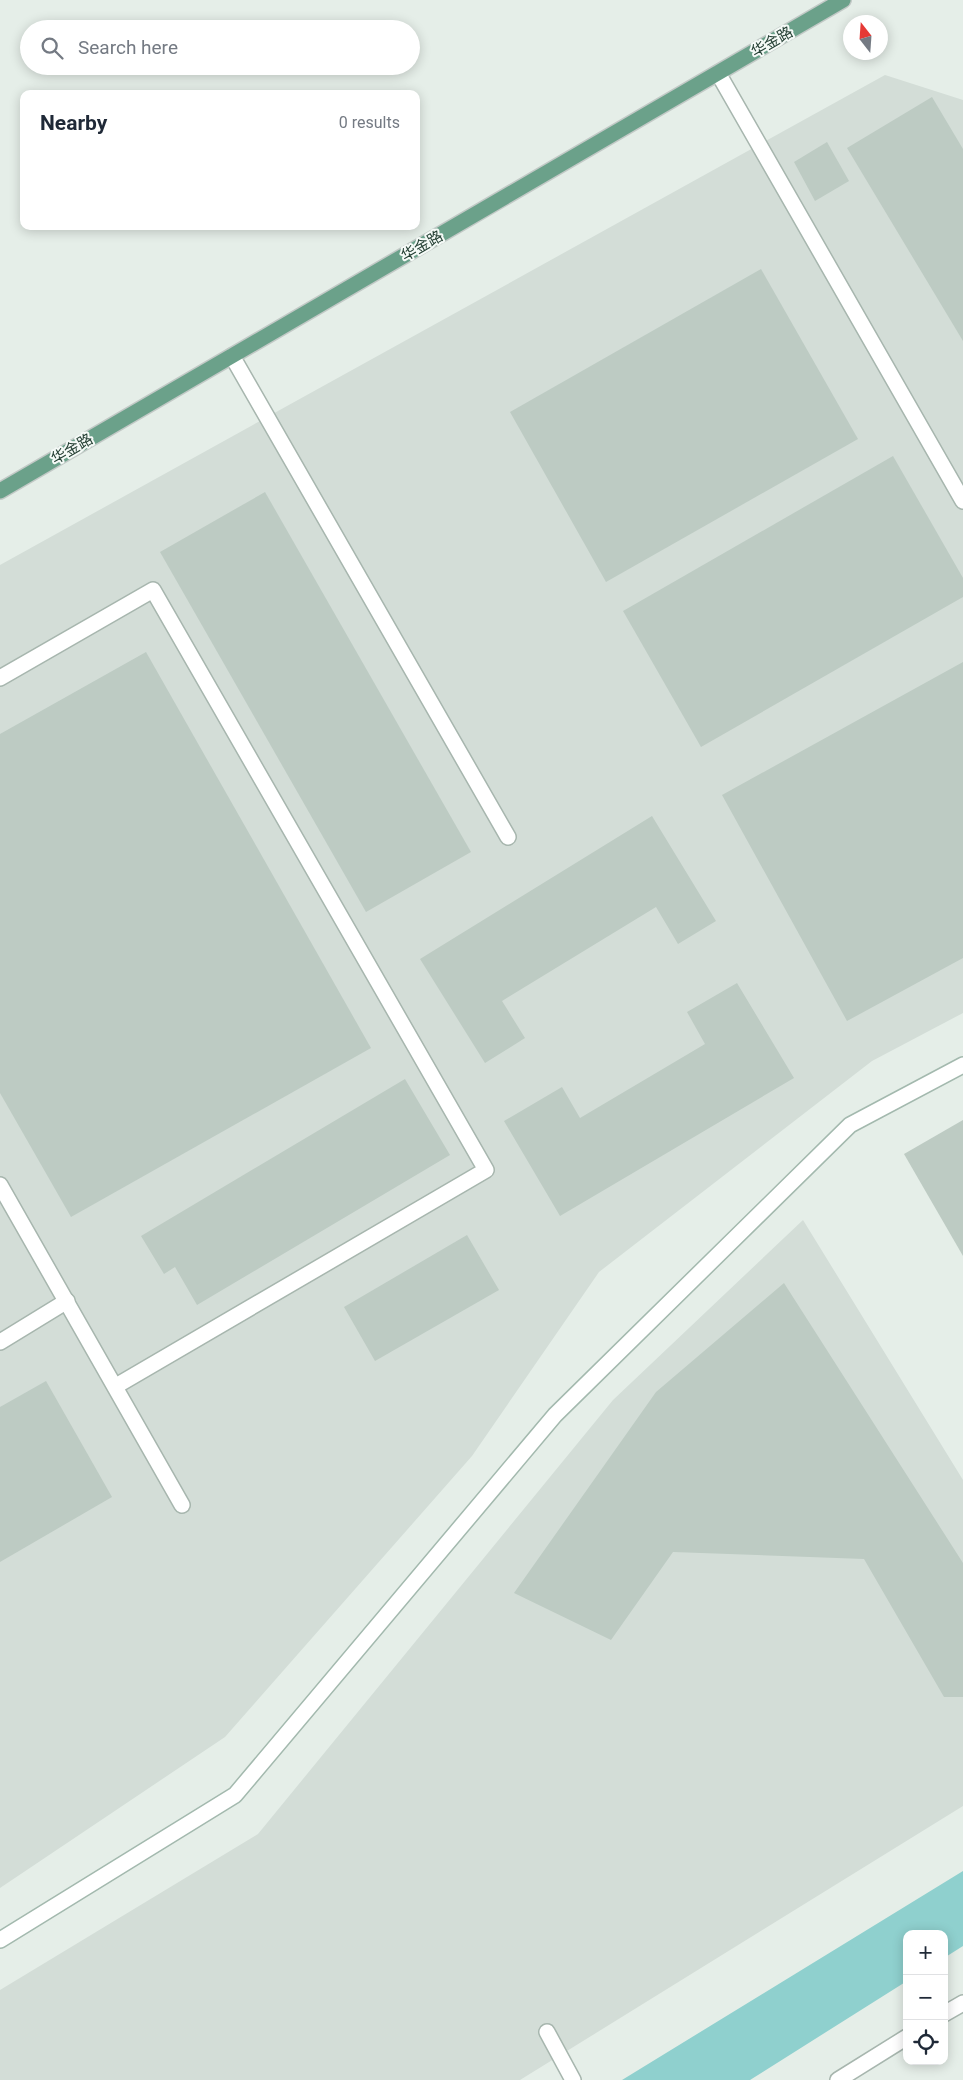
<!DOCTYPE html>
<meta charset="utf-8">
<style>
:root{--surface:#fff;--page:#f2f2f3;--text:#1f2937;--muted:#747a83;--line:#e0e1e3}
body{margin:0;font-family:Roboto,"Noto Sans SC",sans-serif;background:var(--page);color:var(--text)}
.controls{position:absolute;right:15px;bottom:15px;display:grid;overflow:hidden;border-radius:10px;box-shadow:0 2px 12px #0003}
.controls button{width:45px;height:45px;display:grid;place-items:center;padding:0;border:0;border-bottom:1px solid var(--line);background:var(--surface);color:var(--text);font:25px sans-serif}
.compass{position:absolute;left:843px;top:15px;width:45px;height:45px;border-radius:50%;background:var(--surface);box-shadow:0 2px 12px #0003;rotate:343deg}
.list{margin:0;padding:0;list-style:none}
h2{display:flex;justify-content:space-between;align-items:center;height:65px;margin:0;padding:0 20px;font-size:21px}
h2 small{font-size:16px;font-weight:400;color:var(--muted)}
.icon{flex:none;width:28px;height:28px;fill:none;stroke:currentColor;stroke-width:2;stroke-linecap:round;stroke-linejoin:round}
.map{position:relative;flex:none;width:963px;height:2080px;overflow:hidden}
.search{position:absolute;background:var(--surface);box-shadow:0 2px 12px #0003;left:20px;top:20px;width:400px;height:55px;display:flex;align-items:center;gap:12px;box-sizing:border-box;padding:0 18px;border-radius:28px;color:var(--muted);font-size:19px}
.panel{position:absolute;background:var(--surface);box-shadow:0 2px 12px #0003;left:20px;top:90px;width:400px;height:140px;border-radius:10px}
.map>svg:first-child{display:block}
</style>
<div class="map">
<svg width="963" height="2080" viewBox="0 0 963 2080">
<rect width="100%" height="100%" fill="#e5eee8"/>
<g fill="#d3ddd7">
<polygon points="885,75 963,100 963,1013 872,1061 599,1272 472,1456 225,1737 0,1888 0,565"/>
<polygon points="803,1220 963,1480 963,1806 520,2080 0,2080 0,1990 258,1834 613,1400"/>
</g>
<polygon fill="#8fd0ce" points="963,1871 963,1946 944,1958 944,1934 907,1934 907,1981 750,2080 622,2080"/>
<g fill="#bdcbc3">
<polygon points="932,97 963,149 963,341 847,148"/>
<polygon points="827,142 849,181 815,201 794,162"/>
<polygon points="761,269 858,439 606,582 510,412"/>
<polygon points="893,456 963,578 963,597 701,747 623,611"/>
<polygon points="265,492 471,852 366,912 160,552"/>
<polygon points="146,652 371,1048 71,1217 0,1093 0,734"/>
<polygon points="963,662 963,958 847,1021 722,795"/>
<polygon points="652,816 716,921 678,944 656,907 502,1001 525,1038 485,1063 420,959"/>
<polygon points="737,983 794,1078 560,1216 504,1121 562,1087 580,1118 705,1044 687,1012"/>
<polygon points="405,1079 450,1155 197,1305 175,1267 164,1274 141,1236"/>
<polygon points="963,1120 963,1256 904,1154"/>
<polygon points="467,1235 499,1290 375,1361 344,1307"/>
<polygon points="784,1283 963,1563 963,1697 944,1697 864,1559 673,1552 611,1640 514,1593 656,1392"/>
<polygon points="46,1381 112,1497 0,1562 0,1407"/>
</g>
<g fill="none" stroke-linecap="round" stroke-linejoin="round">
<g stroke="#a7b6ae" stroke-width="18">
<g id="lane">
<polyline points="718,73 963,501"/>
<polyline points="232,356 508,837"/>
<polyline points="0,678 153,590 486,1170 116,1386"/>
<polyline points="0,1185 182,1505"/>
<polyline points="0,1342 67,1301"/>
<polyline points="944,2014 963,2003"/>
<polyline points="838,2080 907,2037"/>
</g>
</g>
<g stroke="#a7b6ae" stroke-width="18">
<polyline id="street" points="547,2032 573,2080"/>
</g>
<g stroke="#a3b9ae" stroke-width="18">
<polyline id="secondary" points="0,1940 235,1795 555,1415 850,1125 963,1065"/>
</g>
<g stroke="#c2c9c6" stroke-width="18">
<polyline id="primary" points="0,491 843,0"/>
</g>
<use href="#lane" stroke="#fff" stroke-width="15"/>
<use href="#street" stroke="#fff" stroke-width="15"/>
<use href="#secondary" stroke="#fff" stroke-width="15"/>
<use href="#primary" stroke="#6ba18a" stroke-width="15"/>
</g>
<g text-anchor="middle" stroke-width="4" stroke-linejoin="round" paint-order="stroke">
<g font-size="15" fill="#243f33" stroke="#f5faf7">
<text transform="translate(772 42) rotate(-30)" y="5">华金路</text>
<text transform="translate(422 246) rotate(-30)" y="5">华金路</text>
<text transform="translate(72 449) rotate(-30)" y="5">华金路</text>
</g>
</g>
</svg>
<div class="controls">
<button>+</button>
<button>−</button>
<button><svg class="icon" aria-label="locate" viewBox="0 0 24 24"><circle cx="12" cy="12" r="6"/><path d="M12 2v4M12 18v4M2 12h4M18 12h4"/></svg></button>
</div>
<svg class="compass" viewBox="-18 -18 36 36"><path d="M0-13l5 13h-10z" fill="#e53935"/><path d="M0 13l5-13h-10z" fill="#747a83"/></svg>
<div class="search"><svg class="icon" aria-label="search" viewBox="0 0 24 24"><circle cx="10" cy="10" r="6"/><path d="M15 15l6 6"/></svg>Search here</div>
<section class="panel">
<h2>Nearby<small>0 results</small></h2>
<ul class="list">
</ul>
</section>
</div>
